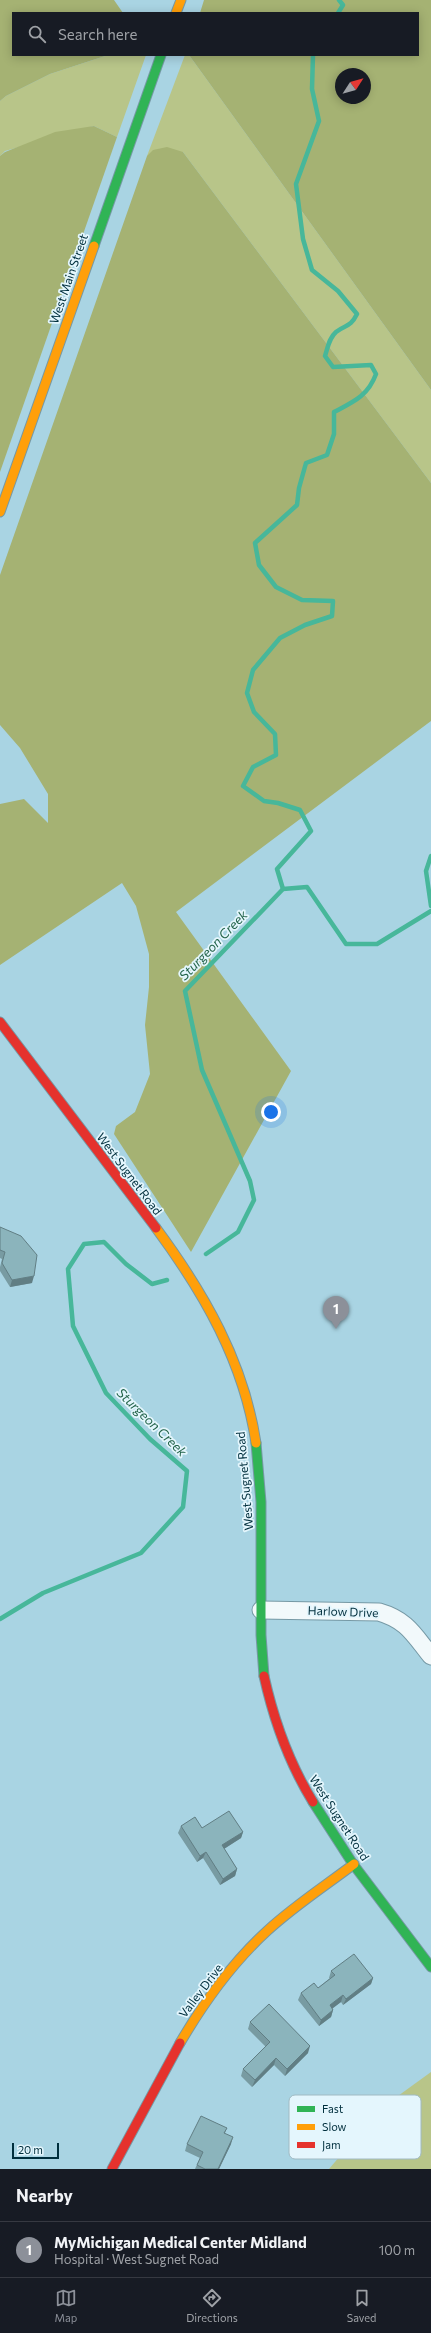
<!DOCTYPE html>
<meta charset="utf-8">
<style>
:root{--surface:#171b24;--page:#242831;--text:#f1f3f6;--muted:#9ea1a6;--line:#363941;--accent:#8c9099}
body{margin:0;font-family:Commissioner,sans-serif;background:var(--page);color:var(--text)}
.compass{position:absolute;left:335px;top:68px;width:36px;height:36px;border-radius:50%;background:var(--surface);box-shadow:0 2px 10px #0003;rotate:54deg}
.scale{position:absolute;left:12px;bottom:10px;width:47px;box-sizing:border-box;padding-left:4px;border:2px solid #002f3d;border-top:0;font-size:11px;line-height:14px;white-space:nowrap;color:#002f3d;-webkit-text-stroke:3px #e4f6fd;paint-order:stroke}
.you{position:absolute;left:271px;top:1112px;width:14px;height:14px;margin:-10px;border:3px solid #fff;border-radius:50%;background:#1a73e8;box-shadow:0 0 0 6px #1a73e833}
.badge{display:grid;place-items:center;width:26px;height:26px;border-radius:50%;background:var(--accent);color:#fff;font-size:13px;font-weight:700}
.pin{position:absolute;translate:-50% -33px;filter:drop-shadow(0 1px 2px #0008)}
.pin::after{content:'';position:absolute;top:21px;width:14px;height:12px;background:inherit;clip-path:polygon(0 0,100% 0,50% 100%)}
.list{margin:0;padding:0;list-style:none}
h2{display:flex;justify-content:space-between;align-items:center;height:52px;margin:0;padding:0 16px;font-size:17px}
h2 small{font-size:13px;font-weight:400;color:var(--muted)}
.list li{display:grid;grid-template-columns:26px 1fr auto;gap:12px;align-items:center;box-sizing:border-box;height:56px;padding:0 16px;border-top:1px solid var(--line)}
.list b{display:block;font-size:15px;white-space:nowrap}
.list p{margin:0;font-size:13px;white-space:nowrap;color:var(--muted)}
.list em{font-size:13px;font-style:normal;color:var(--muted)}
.icon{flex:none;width:22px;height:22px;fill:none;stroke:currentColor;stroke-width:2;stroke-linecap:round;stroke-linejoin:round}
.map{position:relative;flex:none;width:431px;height:2169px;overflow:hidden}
.search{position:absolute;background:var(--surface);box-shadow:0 2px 10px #0003;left:12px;right:12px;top:12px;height:44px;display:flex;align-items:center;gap:10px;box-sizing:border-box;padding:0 14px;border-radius:0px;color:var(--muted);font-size:15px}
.sheet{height:108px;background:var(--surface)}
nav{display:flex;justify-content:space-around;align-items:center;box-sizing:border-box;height:56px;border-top:1px solid var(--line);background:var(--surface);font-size:11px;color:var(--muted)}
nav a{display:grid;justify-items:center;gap:2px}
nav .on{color:var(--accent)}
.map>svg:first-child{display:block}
</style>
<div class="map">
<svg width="431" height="2169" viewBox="0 0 431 2169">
<rect width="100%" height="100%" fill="#a9d4e3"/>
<g fill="#b8c589">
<polygon points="108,55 146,55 117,137 94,126 5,151 0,156 0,101 6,96 50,74"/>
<polygon points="185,55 189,55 431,390 431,483 183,152 147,156"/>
<polygon points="431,2072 431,2169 329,2169 380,2109"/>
</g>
<g fill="#a5b273" fill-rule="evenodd">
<polygon points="0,0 114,0 123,13 13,13 13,55 108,55 50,74 6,96 0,101"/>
<path d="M204,0h227v390l-242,-335h229v-42h-218zM341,74h24v24h-24z"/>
<polygon points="94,126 117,137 0,472 0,156 5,152 55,132"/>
<polygon points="167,147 183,152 431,483 431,721 176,912 291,1071 191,1252 114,1134 116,1126 135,1112 150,1074 145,1025 149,987 149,954 136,906 122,883 0,965 0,804 24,799 48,823 48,794 20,748 0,725 0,575 147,156 153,150"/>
</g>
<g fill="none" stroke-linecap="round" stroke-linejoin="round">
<g stroke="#47b79a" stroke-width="4.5">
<polyline points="338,13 343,5 339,0"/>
<polyline points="431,856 426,871 431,906"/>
<path d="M283,889l-6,-20 34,-38 -11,-21 -22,-7 -14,-2 -21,-15 10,-19 23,-12 -1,-21 -21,-22 -7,-19 6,-23 27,-32 25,-13 27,-9 1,-15 -31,-1 -26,-13 -17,-22 -4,-22 42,-38 2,-17 7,-25 21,-8 7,-21v-22c19,-10 34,-16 42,-38l-5,-9 -38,2 -8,-11c3,-9 4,-18 11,-24 10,-8 14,-4 21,-18l-19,-23 -26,-21 -9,-31 -7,-55 23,-63 -7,-32 1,-34"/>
<polyline points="206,1254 238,1232 254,1200 250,1181 202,1070 185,991 283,889 307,887 346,944 377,944 431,911"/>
<polyline points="0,1619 43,1593 141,1553 183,1507 187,1471 150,1439 106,1393 73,1326 68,1269 84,1244 104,1242 126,1264 152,1284 167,1280"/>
</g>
<g stroke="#7699a5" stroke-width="19">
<path id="street" d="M261,1610l118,2c28,8 35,23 52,44"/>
</g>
<g stroke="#7699a5" stroke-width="11">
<g id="fast">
<polyline points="94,246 161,55"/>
<polyline points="256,1443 261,1502 261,1635 264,1676"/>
<polyline points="313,1802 353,1864 431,1967"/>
</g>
</g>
<g stroke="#7699a5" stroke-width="11">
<g id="slow">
<polyline points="176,13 181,0"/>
<polyline points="0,512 94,246"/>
<path d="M156,1228c48,65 88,134 100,215"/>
<path d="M180,2043c24,-41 52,-80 87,-112 27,-25 58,-45 87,-67"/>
</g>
</g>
<g stroke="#7699a5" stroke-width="11">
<g id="jam">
<polyline points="0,1022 156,1228"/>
<path d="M264,1676c10,45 25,87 49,126"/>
<polyline points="112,2169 180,2043"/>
</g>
</g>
<use href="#street" stroke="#f2f9fb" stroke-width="17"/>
<use href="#fast" stroke="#30b455" stroke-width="9"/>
<use href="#slow" stroke="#ff9f0a" stroke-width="9"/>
<use href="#jam" stroke="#e5322d" stroke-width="9"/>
</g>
<g fill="#789ba2">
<polygon points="0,1227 32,1283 10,1287 0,1271 0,1267 2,1259 0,1258"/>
<polygon points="181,1826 243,1832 241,1838 224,1849 237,1869 235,1876 220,1885 203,1858 197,1862 178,1833"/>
<polygon points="331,1971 373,1978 371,1984 343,2005 341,2002 332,2008 333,2010 331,2017 319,2026 298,2000 301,1993 318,1988 330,1978 329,1978"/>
<polygon points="250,2022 308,2053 285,2076 274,2065 252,2087 241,2076 243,2069 266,2047 248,2029"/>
<polygon points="227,2128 225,2133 231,2144 219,2169 195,2169 200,2158 185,2151 187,2144"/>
</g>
<g fill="#617e84">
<polygon points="34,1276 32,1283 10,1287 12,1280"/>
<polygon points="243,1832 241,1838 219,1852 222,1845"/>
<polygon points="206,1852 203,1858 197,1862 200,1856"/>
<polygon points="237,1869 235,1876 220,1885 223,1879"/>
<polygon points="373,1978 371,1984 343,2005 346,1999"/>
<polygon points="343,1995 341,2002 328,2012 330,2005"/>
<polygon points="333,2010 331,2017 319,2026 321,2020"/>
<polygon points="310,2046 308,2053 285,2076 287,2069"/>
<polygon points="276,2058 274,2065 252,2087 255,2080"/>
<polygon points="233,2137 231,2144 219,2169 218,2169"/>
</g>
<g fill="#8bb4bc" stroke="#617e84">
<polygon points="0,1227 21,1236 37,1255 34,1276 12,1280 2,1263 5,1252 0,1250"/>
<polygon points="229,1811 243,1832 222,1845 237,1869 223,1879 206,1852 200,1856 181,1826 195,1817 202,1828"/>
<polygon points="354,1954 373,1978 346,1999 343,1995 330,2005 333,2010 321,2020 301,1993 314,1983 318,1988 335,1975 331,1971"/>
<polygon points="269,2004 310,2046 287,2069 276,2058 255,2080 243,2069 270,2042 250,2022"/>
<polygon points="201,2116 227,2128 224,2133 233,2137 218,2169 205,2169 197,2165 203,2152 187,2144"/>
</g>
<g text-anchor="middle" stroke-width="3.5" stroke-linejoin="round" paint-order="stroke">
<g font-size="12" fill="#002f3d" stroke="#e4f6fd">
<text transform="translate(69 279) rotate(-71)" y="4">West Main Street</text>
<text transform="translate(129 1174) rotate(53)" y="4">West Sugnet Road</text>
<text transform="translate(245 1481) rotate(-95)" y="4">West Sugnet Road</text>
<text transform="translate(343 1612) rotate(2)" y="4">Harlow Drive</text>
<text transform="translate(339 1818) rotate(57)" y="4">West Sugnet Road</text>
<text transform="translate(201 1991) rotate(-53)" y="4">Valley Drive</text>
</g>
<g font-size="13" font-style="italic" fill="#23644a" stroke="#e4f6fd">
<text transform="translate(213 945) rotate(-46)" y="5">Sturgeon Creek</text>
<text transform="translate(152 1422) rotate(44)" y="5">Sturgeon Creek</text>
</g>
</g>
<rect x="289" y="2095" width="132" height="64" rx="6" fill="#e4f6fd" stroke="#a0bac3" stroke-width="1"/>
<rect x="297" y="2106" width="18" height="6" fill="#30b455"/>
<rect x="297" y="2124" width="18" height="6" fill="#ff9f0a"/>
<rect x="297" y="2142" width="18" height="6" fill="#e5322d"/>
<g font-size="11" fill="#002f3d">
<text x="322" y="2113">Fast</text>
<text x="322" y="2131">Slow</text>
<text x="322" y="2149">Jam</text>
</g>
</svg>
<svg class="compass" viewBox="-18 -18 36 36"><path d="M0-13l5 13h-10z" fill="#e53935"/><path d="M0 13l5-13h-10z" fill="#9ea1a6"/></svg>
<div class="scale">20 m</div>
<div class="you"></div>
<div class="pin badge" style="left:336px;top:1329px">1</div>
<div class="search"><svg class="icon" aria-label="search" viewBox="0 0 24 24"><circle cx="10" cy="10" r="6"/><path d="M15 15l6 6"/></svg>Search here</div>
</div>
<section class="sheet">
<h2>Nearby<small></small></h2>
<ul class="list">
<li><span class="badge">1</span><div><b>MyMichigan Medical Center Midland</b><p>Hospital · West Sugnet Road</p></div><em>100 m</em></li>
</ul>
</section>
<nav>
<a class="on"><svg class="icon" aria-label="map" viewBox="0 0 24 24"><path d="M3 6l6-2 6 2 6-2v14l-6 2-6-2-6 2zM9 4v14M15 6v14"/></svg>Map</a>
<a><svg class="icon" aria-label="directions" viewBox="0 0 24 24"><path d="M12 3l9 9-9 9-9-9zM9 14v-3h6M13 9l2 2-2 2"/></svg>Directions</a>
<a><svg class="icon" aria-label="saved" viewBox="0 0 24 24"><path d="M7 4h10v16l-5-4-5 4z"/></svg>Saved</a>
</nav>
